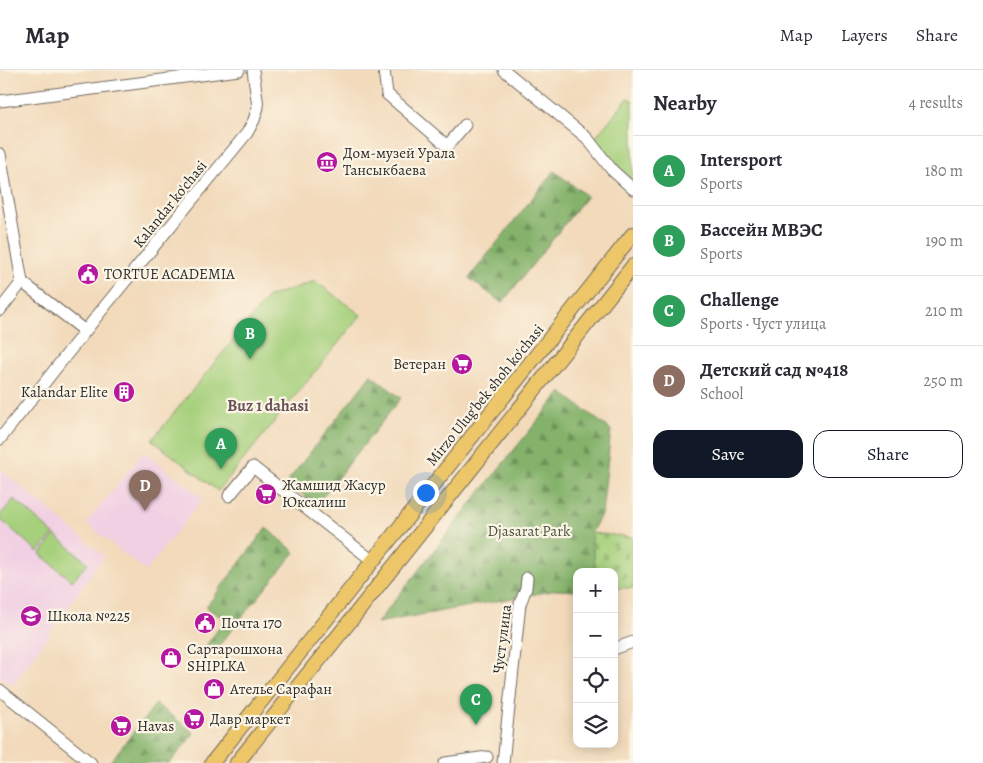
<!DOCTYPE html>
<meta charset="utf-8">
<style>
:root{--surface:#fff;--page:#f7f7f7;--text:#2b2b33;--muted:#7c7c81;--line:#e1e1e2;--accent:#111827}
body{margin:0;font-family:Alegreya,serif;background:var(--page);color:var(--text)}
.controls{position:absolute;right:15px;bottom:15px;display:grid;overflow:hidden;border-radius:10px;box-shadow:0 2px 12px #0003}
.controls button{width:45px;height:45px;display:grid;place-items:center;padding:0;border:0;border-bottom:1px solid var(--line);background:var(--surface);color:var(--text);font:25px sans-serif}
.you{position:absolute;left:425px;top:422px;width:18px;height:18px;margin:-12px;border:4px solid #fff;border-radius:50%;background:#1a73e8;box-shadow:0 0 0 8px #1a73e833}
.badge{display:grid;place-items:center;width:32px;height:32px;border-radius:50%;background:var(--accent);color:#fff;font-size:16px;font-weight:700}
.pin{position:absolute;translate:-50% -41px;filter:drop-shadow(0 1px 2px #0008)}
.pin::after{content:'';position:absolute;top:26px;width:18px;height:15px;background:inherit;clip-path:polygon(0 0,100% 0,50% 100%)}
.list{margin:0;padding:0;list-style:none}
h2{display:flex;justify-content:space-between;align-items:center;height:65px;margin:0;padding:0 20px;font-size:21px}
h2 small{font-size:16px;font-weight:400;color:var(--muted)}
.list li{display:grid;grid-template-columns:32px 1fr auto;gap:15px;align-items:center;box-sizing:border-box;height:70px;padding:0 20px;border-top:1px solid var(--line)}
.list b{display:block;font-size:19px;white-space:nowrap}
.list p{margin:0;font-size:16px;white-space:nowrap;color:var(--muted)}
.list em{font-size:16px;font-style:normal;color:var(--muted)}
.actions{display:flex;gap:10px;padding:15px 20px}
.actions a{flex:1;padding:11px 0;border:1px solid var(--accent);border-radius:15px;text-align:center;font-size:18px;color:var(--accent)}
.actions .main{background:var(--accent);color:#fff}
.icon{flex:none;width:28px;height:28px;fill:none;stroke:currentColor;stroke-width:2;stroke-linecap:round;stroke-linejoin:round}
.map{position:relative;flex:none;width:633px;height:693px;overflow:hidden}
header{display:flex;align-items:center;gap:30px;box-sizing:border-box;height:70px;padding:0 25px;background:var(--surface);border-bottom:1px solid var(--line)}
header strong{font-size:24px}
nav{display:flex;gap:28px;margin-inline-start:auto;font-size:18px}
main{display:flex}
aside{flex:1;background:var(--surface)}
.map>svg:first-child{display:block}
</style>
<header>
<strong>Map</strong>
<nav><a>Map</a><a>Layers</a><a>Share</a></nav>
</header>
<main>
<div class="map">
<svg width="633" height="693" viewBox="0 0 633 693">
<defs>
<pattern id="forest-firs" width="22" height="20" patternUnits="userSpaceOnUse" patternTransform="scale(1.25)"><rect width="22" height="20" fill="#84b26b"/><path d="M5 1l3.5 6h-7zM16 11l3.5 6h-7z" fill="#6c9158"/></pattern>
<pattern id="cemetery-stones" width="16" height="16" patternUnits="userSpaceOnUse" patternTransform="scale(1.25)"><rect width="16" height="16" fill="#a6d07b"/><path d="M2 7V4a2 2 0 0 1 4 0v3zM10 15v-3a2 2 0 0 1 4 0v3z" fill="#8fb36a"/></pattern>
</defs>
<rect width="100%" height="100%" fill="#fcf5e5"/>
<filter id="ink" filterUnits="userSpaceOnUse"><feTurbulence type="fractalNoise" baseFrequency=".02" numOctaves="2"/><feDisplacementMap in="SourceGraphic" scale="10" xChannelSelector="R" yChannelSelector="G"/><feConvolveMatrix kernelMatrix="1 2 1 2 8 2 1 2 1" color-interpolation-filters="sRGB"/></filter>
<filter id="wash" filterUnits="userSpaceOnUse"><feTurbulence type="fractalNoise" baseFrequency=".0096" numOctaves="4" result="noise"/><feDisplacementMap in="SourceGraphic" scale="20" xChannelSelector="R" yChannelSelector="G"/><feGaussianBlur stdDeviation="1.12" result="paint"/><feColorMatrix in="noise" values="0 0 0 0 0 0 0 0 0 0 0 0 0 0 0 0 0 1.4 0 .05"/><feComposite in="paint" operator="in"/></filter>
<g filter="url(#wash)">
<rect width="100%" height="100%" fill="#f2dabb"/>
<g fill="#f1d0e3">
<polygon points="144,382 203,428 146,501 86,453"/>
<polygon points="0,399 104,486 13,615 0,606"/>
</g>
<g fill="#a6d07b" stroke="#687e53">
<polygon points="628,28 633,31 633,111 621,100 594,69"/>
<polygon points="315,211 361,245 218,421 152,370 268,227"/>
<polygon points="14,429 54,464 38,482 0,449 0,445"/>
<polygon points="55,465 88,493 72,511 40,484"/>
</g>
<g fill="url(#forest-firs)" stroke="#586e4b">
<polygon points="554,101 587,126 502,233 469,208"/>
<polygon points="371,305 401,328 316,435 287,412"/>
<polygon points="561,322 611,360 602,443 591,463 595,494 591,502 577,502 577,521 557,520 377,553 476,427"/>
<polygon points="266,458 295,482 213,583 205,577 225,550 206,537"/>
<polygon points="156,634 194,663 170,693 109,693"/>
</g>
<polygon fill="url(#cemetery-stones)" stroke="#687e53" points="591,463 633,467 633,519 632,518 614,518 614,502 591,502 595,494"/>
</g>
<g filter="url(#ink)">
<g fill="none" stroke-linecap="round" stroke-linejoin="round">
<g stroke="#71685d" stroke-width="13">
<g id="minor">
<polyline points="384,0 387,24 446,75 448,75 465,55"/>
<polyline points="504,0 587,68 612,100 633,119"/>
<polyline points="0,31 239,0"/>
<polyline points="0,84 22,212"/>
<polyline points="22,212 85,261"/>
<polyline points="0,240 22,212"/>
<polyline points="0,369 105,236 247,63 254,50 258,37 253,0"/>
<polyline points="229,426 253,397 373,491"/>
<polyline points="614,579 633,572"/>
<polyline points="0,620 91,693"/>
<polyline points="445,693 487,687"/>
<polyline points="503,693 520,534 526,518 527,508"/>
</g>
</g>
<g stroke="#71685d" stroke-width="16">
<g id="major">
<polyline points="212,693 633,164"/>
<polyline points="237,693 633,196"/>
</g>
</g>
<use href="#minor" stroke="#fff" stroke-width="11"/>
<use href="#major" stroke="#ecc669" stroke-width="14"/>
</g>
</g>
<defs>
<g id="museum-disc" transform="scale(1.125)"><circle r="9.5" fill="#b5179e" stroke="#fcf5e5"/><path d="M0-6L6-3V-2H-6V-3ZM-5-1h2V3h-2ZM-1-1h2V3h-2ZM3-1h2V3H3ZM-6 4H6V6H-6Z" fill="#fff"/></g>
<g id="civic-disc" transform="scale(1.125)"><circle r="9.5" fill="#b5179e" stroke="#fcf5e5"/><path d="M-.6-6.5H3V-4.5H.6V-3L4-1V1h2V6H-6V1h2V-1L-.6-3ZM-1.2 2.5V6h2.4V2.5Z" fill="#fff"/></g>
<g id="supermarket-disc" transform="scale(1.125)"><circle r="9.5" fill="#b5179e" stroke="#fcf5e5"/><path d="M-6-5.5h2.5l.6 2H6L4.5 2H-2.5L-4.4-4H-6ZM-1.5 3.2a1.3 1.3 0 1 0 .1 0ZM3 3.2a1.3 1.3 0 1 0 .1 0Z" fill="#fff"/></g>
<g id="building-disc" transform="scale(1.125)"><circle r="9.5" fill="#b5179e" stroke="#fcf5e5"/><path d="M-4-6H4V6H1V3H-1V6H-4ZM-2.5-4.3h1.7v1.8h-1.7ZM.8-4.3h1.7v1.8H.8ZM-2.5-1h1.7V.8h-1.7ZM.8-1h1.7V.8H.8Z" fill="#fff"/></g>
<g id="school-disc" transform="scale(1.125)"><circle r="9.5" fill="#b5179e" stroke="#fcf5e5"/><path d="M0-5L7-2L0 1L-7-2ZM-4 1L0 2.5L4 1V4Q0 6-4 4Z" fill="#fff"/></g>
<g id="shop-disc" transform="scale(1.125)"><circle r="9.5" fill="#b5179e" stroke="#fcf5e5"/><path d="M-5-2.5h2.3a2.7 3.5 0 0 1 5.4 0H5L5.5 6h-11ZM-1.5-2.5h3a1.5 2.3 0 0 0-3 0Z" fill="#fff"/></g>
</defs>
<g fill-rule="evenodd">
<use href="#museum-disc" x="327" y="92"/>
<use href="#civic-disc" x="88" y="204"/>
<use href="#supermarket-disc" x="462" y="294"/>
<use href="#building-disc" x="124" y="322"/>
<use href="#supermarket-disc" x="266" y="424"/>
<use href="#school-disc" x="31" y="546"/>
<use href="#civic-disc" x="205" y="553"/>
<use href="#shop-disc" x="171" y="588"/>
<use href="#shop-disc" x="214" y="619"/>
<use href="#supermarket-disc" x="194" y="649"/>
<use href="#supermarket-disc" x="121" y="656"/>
</g>
<g text-anchor="middle" stroke-width="4.5" stroke-linejoin="round" paint-order="stroke">
<g font-size="15" fill="#2b2b2b" stroke="#fcf5e5" text-anchor="start">
<text x="343" y="88">Дом-музей Урала<tspan x="343" dy="17">Тансыкбаева</tspan></text>
<text x="104" y="209">TORTUE ACADEMIA</text>
<text x="446" y="299" text-anchor="end">Ветеран</text>
<text x="108" y="327" text-anchor="end">Kalandar Elite</text>
<text x="282" y="420">Жамшид Жасур<tspan x="282" dy="17">Юксалиш</tspan></text>
<text x="47" y="551">Школа №225</text>
<text x="221" y="558">Почта 170</text>
<text x="187" y="584">Сартарошхона<tspan x="187" dy="17">SHIPLKA</tspan></text>
<text x="230" y="624">Ателье Сарафан</text>
<text x="210" y="654">Давр маркет</text>
<text x="137" y="661">Havas</text>
</g>
<g font-size="15" fill="#2b2b2b" stroke="#fcf5e5">
<text transform="translate(170 134) rotate(-51)" y="5">Kalandar ko'chasi</text>
<text transform="translate(485 325) rotate(-51)" y="5">Mirzo Ulug'bek shoh ko'chasi</text>
<text transform="translate(502 569) rotate(-83)" y="5">Чуст улица</text>
</g>
<g font-size="15" fill="#4a543f" stroke="#fcf5e5">
<text x="529" y="466">Djasarat Park</text>
</g>
<g font-size="16" font-weight="bold" fill="#685059" stroke="#fcf5e5">
<text x="268" y="341">Buz 1 dahasi</text>
</g>
</g>
</svg>
<div class="controls">
<button>+</button>
<button>−</button>
<button><svg class="icon" aria-label="locate" viewBox="0 0 24 24"><circle cx="12" cy="12" r="6"/><path d="M12 2v4M12 18v4M2 12h4M18 12h4"/></svg></button>
<button><svg class="icon" aria-label="layers" viewBox="0 0 24 24"><path d="M12 4l9 5-9 5-9-5zM3 14l9 5 9-5"/></svg></button>
</div>
<div class="you"></div>
<div class="pin badge" style="left:221px;top:399px;background:#2e9e5b">A</div>
<div class="pin badge" style="left:250px;top:289px;background:#2e9e5b">B</div>
<div class="pin badge" style="left:476px;top:655px;background:#2e9e5b">C</div>
<div class="pin badge" style="left:145px;top:441px;background:#8d6e63">D</div>
</div>
<aside>
<h2>Nearby<small>4 results</small></h2>
<ul class="list">
<li><span class="badge" style="background:#2e9e5b">A</span><div><b>Intersport</b><p>Sports</p></div><em>180 m</em></li>
<li><span class="badge" style="background:#2e9e5b">B</span><div><b>Бассейн МВЭС</b><p>Sports</p></div><em>190 m</em></li>
<li><span class="badge" style="background:#2e9e5b">C</span><div><b>Challenge</b><p>Sports · Чуст улица</p></div><em>210 m</em></li>
<li><span class="badge" style="background:#8d6e63">D</span><div><b>Детский сад №418</b><p>School</p></div><em>250 m</em></li>
</ul>
<div class="actions"><a class="main">Save</a><a>Share</a></div>
</aside>
</main>
